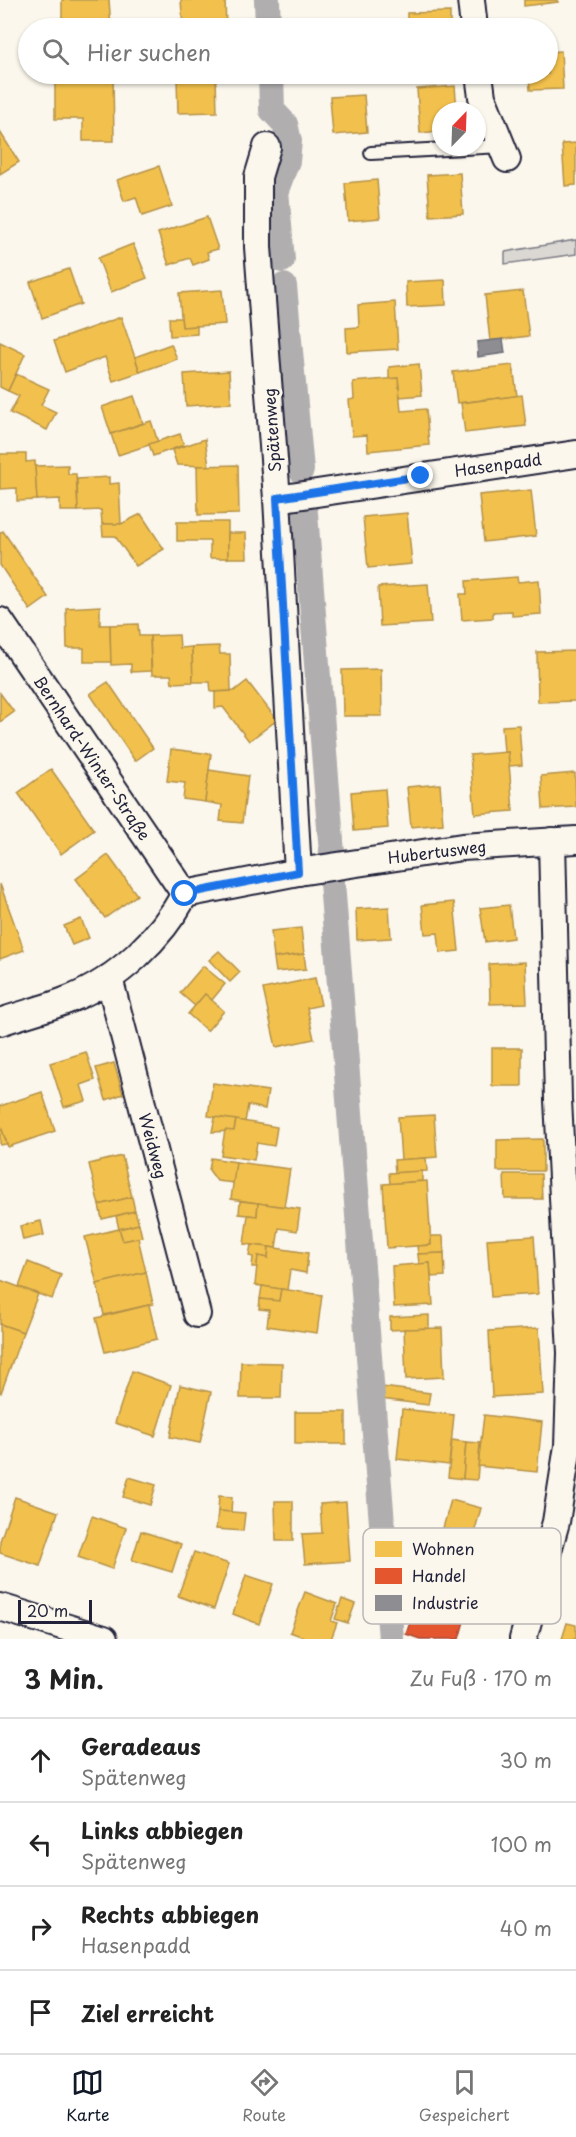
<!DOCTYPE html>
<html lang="de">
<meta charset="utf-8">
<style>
:root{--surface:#fff;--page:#f6f6f6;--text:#222;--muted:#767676;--line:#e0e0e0;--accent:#111827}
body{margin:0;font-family:"Playpen Sans",sans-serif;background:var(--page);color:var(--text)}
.compass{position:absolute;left:432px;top:102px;width:54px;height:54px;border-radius:50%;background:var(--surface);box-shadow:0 2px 4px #0004;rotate:23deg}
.scale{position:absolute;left:18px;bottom:15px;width:74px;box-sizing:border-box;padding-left:6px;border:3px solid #22223b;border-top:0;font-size:16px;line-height:21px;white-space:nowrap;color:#22223b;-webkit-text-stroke:4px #fbf7ec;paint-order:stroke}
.stop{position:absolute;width:18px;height:18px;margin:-14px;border:4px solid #1a73e8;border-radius:50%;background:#fff}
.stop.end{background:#1a73e8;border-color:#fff;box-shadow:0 2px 6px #0008}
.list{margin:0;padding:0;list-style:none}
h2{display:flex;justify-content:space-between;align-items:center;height:78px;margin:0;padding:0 24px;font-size:26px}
h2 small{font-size:20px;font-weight:400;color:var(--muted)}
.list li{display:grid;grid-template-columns:39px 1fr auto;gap:18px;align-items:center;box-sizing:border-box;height:84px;padding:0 24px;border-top:2px solid var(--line)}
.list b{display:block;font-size:22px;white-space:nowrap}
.list p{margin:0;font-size:20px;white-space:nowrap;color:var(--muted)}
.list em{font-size:20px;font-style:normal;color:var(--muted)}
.icon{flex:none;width:33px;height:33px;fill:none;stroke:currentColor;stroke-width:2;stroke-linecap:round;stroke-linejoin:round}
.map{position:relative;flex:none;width:576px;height:1639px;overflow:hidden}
.search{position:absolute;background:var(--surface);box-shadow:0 2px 4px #0004;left:18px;right:18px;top:18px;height:66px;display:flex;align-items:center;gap:15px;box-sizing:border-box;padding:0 21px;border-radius:33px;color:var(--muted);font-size:22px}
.sheet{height:414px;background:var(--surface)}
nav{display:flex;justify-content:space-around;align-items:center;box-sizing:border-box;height:84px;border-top:2px solid var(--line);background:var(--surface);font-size:16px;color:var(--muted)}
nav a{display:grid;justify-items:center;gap:3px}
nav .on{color:var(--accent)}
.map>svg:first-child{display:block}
</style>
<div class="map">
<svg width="576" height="1639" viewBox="0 0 576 1639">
<rect width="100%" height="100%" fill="#fbf7ec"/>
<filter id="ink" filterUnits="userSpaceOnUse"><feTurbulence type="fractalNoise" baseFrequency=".0167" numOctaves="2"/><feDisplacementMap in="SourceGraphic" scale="12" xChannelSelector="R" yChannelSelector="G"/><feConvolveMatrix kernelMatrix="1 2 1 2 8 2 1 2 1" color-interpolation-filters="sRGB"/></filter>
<g filter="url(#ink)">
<polygon fill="#dbd8d3" stroke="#7e7d87" stroke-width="1.5" points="576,240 576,254 505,264 505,252"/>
<g fill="#f2c14e" stroke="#b49148" stroke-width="1.5">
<polygon points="62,0 109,0 111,28 62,28"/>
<polygon points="181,0 225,0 226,28 183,28"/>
<polygon points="524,0 558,0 558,2 524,6"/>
<polygon points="450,12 450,28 407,28 407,13"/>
<polygon points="359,19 360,28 323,28 322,23"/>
<polygon points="561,51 563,89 530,90 529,74 548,74 548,52"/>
<polygon points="55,77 113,77 114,141 83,141 83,119 55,119"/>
<polygon points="216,78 217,112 178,113 177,79"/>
<polygon points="455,86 457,111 441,111 441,131 420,133 417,89"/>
<polygon points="364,95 367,132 333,135 330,97"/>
<polygon points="0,132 19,162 0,174"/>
<polygon points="576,143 576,185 565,186 562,144"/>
<polygon points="159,166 172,206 142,216 136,197 124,201 117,180"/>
<polygon points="460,173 463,214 430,216 427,175"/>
<polygon points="377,180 380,218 348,221 345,183"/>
<polygon points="207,217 218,249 207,252 209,259 193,265 190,258 169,265 158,233"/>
<polygon points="133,244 147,278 111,292 98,258"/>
<polygon points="69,269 81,304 42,318 30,282"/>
<polygon points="445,280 446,305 407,307 406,282"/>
<polygon points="222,290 225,324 182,327 179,293"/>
<polygon points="523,291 529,336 490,341 485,295"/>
<polygon points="395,302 398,349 347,352 346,328 359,327 358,305"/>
<polygon points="121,317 140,372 113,381 105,357 65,372 54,341"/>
<polygon points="169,318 181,318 182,327 197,326 197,334 170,336"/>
<polygon points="0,342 25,354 8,391 0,387"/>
<polygon points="171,344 177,359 140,372 135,357"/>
<polygon points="419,364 422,395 400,397 398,378 389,379 389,367"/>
<polygon points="513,365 517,396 457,403 453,372"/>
<polygon points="229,371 231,403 186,406 184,374"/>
<polygon points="16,374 49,389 41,405 56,412 47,430 10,413 19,396 8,391"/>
<polygon points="398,378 401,411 426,409 429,445 368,451 367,435 352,436 349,400 354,399 353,382"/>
<polygon points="522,395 526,426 465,433 461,403"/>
<polygon points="134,396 143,423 111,434 102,407"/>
<polygon points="151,421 158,442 118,455 111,434"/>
<polygon points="180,434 184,445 153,456 149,444"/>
<polygon points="205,439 209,466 177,465 172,450"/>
<polygon points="0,454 26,454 26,462 35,461 37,500 17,501 17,488 0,489"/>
<polygon points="68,465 68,474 76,474 78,511 60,511 60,499 37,500 35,466"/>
<polygon points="238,465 239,514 198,515 197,466"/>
<polygon points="109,477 109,484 119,483 121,524 102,524 101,510 78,511 77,479"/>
<polygon points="531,490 536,536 484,542 479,495"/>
<polygon points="407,513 412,564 368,568 363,517"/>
<polygon points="141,514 164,549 136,566 115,536 103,536 102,524 121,524"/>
<polygon points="177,522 228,522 228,558 210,558 210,541 177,541"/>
<polygon points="3,531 48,597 30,610 0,565 0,533"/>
<polygon points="228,533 246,533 247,558 228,558"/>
<polygon points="517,577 518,582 539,580 541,614 512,616 512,611 493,612 493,618 462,620 460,594 467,594 466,581"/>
<polygon points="428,584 431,623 380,626 378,587"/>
<polygon points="100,606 100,625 110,625 111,662 84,662 84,648 67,648 66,608"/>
<polygon points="138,624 139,636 150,636 151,671 131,672 131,664 111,665 110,625"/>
<polygon points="179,635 180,648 192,647 193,682 172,683 171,675 152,675 150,636"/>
<polygon points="219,646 220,654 230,654 231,691 211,692 210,682 193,682 192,647"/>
<polygon points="576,651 576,701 538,702 537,652"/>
<polygon points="381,669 382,716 343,716 342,670"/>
<polygon points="247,681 277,720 249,741 223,707 215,708 215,692 234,691"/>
<polygon points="108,682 153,748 135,761 90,694"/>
<polygon points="0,693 14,712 0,722"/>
<polygon points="519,725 522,765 509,766 508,752 504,752 502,726"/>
<polygon points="171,749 211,754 205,802 183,799 185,783 167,781"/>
<polygon points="508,752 513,811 475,814 470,755"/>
<polygon points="51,769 94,830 61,854 18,793"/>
<polygon points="209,770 248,776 242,823 220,821 222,805 205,802"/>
<polygon points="575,773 576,807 543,809 541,776"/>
<polygon points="440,784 443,824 411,827 407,787"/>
<polygon points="385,789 388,828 354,831 351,792"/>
<polygon points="108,855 137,895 105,918 76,879"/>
<polygon points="0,884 24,950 0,959"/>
<polygon points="454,902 459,951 440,953 438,933 425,934 422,905"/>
<polygon points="509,905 513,938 485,942 480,908"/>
<polygon points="389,907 391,938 357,940 356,909"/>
<polygon points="81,919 89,938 72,945 64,926"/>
<polygon points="301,928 304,954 274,958 271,931"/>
<polygon points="219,951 240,972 230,982 209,960"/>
<polygon points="304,954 306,969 276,972 274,958"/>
<polygon points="525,962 527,1003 490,1004 489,964"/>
<polygon points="203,966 225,984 212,1000 205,994 195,1006 180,993"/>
<polygon points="315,978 321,1005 307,1008 314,1039 276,1047 263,989"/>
<polygon points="205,994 224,1011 207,1031 188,1014"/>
<rect x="492" y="1048" width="30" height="38"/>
<polygon points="86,1052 95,1080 81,1085 86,1101 64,1107 50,1063"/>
<polygon points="114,1063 123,1094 106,1100 96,1068"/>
<polygon points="213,1083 268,1091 265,1109 248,1105 245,1122 208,1116"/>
<polygon points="42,1092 55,1131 8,1147 0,1124 0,1106"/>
<polygon points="434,1115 437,1157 401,1160 398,1117"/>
<polygon points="215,1117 236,1120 234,1131 212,1132"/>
<polygon points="236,1120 277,1127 274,1146 257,1143 254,1160 221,1155 225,1130 234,1131"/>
<polygon points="0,1124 7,1144 0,1145"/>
<polygon points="543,1139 543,1171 497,1171 497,1140"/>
<polygon points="122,1156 132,1197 99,1205 89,1164"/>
<polygon points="211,1158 236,1162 234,1183 217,1181 209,1170"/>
<polygon points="426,1158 427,1171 395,1173 394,1160"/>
<polygon points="236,1162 290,1169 284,1207 231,1199"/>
<polygon points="422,1171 422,1181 390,1184 389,1173"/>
<polygon points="504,1174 541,1174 542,1199 505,1199"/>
<polygon points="427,1181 431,1245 387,1248 383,1184"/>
<polygon points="132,1197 135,1211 102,1219 99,1205"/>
<polygon points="240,1201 258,1203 257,1216 239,1214"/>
<polygon points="258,1203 300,1209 297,1231 279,1228 276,1248 244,1244 248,1215 257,1216"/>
<polygon points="135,1211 139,1224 119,1229 116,1216"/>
<polygon points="41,1221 44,1235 23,1240 20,1226"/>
<polygon points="139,1224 142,1237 123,1241 119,1229"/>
<polygon points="119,1229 123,1241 138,1238 146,1272 97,1284 85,1237"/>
<polygon points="431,1236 443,1236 444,1253 418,1254 417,1246 431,1245"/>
<polygon points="534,1236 538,1294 491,1297 487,1239"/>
<polygon points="251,1245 269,1247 268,1258 258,1256 257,1267 252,1267 253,1257 249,1256"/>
<polygon points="269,1247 308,1253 306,1273 290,1270 287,1290 255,1285 258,1256 268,1258"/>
<polygon points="444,1253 445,1276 431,1277 430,1263 419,1264 418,1254"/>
<polygon points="28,1262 61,1275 52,1299 19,1287"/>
<polygon points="430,1263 433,1305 394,1307 392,1266"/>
<polygon points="146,1272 153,1304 104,1315 97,1284"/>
<polygon points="0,1280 38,1294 23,1332 0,1324"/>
<polygon points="262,1286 281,1289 279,1301 260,1299"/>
<polygon points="281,1289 322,1295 317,1333 267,1326 269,1310 259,1309 260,1299 279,1301"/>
<polygon points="149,1305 157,1339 105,1352 96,1318"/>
<polygon points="429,1315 429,1328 390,1330 390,1317"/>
<polygon points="0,1324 23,1332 1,1393 0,1392"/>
<polygon points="442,1328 444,1377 406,1379 404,1329"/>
<polygon points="539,1328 543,1394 492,1397 489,1331"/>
<polygon points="241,1362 282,1363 281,1398 240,1398"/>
<polygon points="132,1371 171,1385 155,1436 115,1423"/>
<polygon points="180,1385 211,1392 200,1443 170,1437"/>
<polygon points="382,1387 430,1393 428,1405 381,1399"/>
<polygon points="402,1409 454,1415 449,1465 397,1459"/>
<rect x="295" y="1412" width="51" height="32"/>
<polygon points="484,1415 542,1422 537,1472 478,1466"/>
<polygon points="452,1440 466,1442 463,1479 448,1477"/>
<polygon points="466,1442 480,1443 477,1480 463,1479"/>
<polygon points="129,1477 156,1485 150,1505 123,1497"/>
<polygon points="219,1496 232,1497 231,1512 218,1511"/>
<polygon points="15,1497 58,1512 40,1566 0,1553 0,1541"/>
<polygon points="451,1500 481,1508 473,1537 443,1528"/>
<polygon points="275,1501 293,1501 293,1541 276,1541"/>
<polygon points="346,1502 350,1561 305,1564 302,1534 322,1533 320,1504"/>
<polygon points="218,1511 245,1513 243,1531 216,1529"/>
<polygon points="92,1516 126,1528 112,1569 78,1557"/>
<polygon points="141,1531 181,1544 172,1572 132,1560"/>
<polygon points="194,1552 229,1564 214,1609 178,1596"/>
<polygon points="246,1575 273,1584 259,1624 233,1614"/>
<polygon points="305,1592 337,1604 331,1621 337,1623 331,1639 309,1639 290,1632"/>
<polygon points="342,1599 355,1604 348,1623 335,1619"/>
<polygon points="567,1623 576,1625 576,1639 562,1639"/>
</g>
<polygon fill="#e4572e" stroke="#aa4732" stroke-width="1.5" points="414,1611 443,1621 446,1611 465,1618 459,1639 420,1639 406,1634"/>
<polygon fill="#8d8d92" stroke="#6d6d78" stroke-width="1.5" points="503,339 505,353 478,357 477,342"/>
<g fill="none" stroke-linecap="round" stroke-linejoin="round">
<g stroke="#b1aeb0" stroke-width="26">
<polyline points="267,0 268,28"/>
<polyline points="271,74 272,110 285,124 289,141 287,161 276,190 282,260"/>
<polyline points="284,286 301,470"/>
<polyline points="305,513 332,853"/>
<polyline points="332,882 391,1639"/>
</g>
<g stroke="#22223b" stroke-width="16">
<polyline id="service" points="371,153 502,146"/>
</g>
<g stroke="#22223b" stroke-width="30">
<g id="minor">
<polyline points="471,0 474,28"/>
<polyline points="479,74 482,97 507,159"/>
<polyline points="277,499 576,454"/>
<polyline points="0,621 185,894"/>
<polyline points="298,872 462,847 576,840"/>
<polyline points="109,978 197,1314"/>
<path d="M0,1022c23,-8 48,-14 70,-23 48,-19 91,-61 115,-105l113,-22 -21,-373 -19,-252v-70l9,-30"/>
<polyline points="0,1607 104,1639"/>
<polyline points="523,1639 556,1522 568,1446 571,1353 558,1100 552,841"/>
</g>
</g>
<use href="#service" stroke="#fbf7ec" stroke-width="12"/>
<use href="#minor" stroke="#fbf7ec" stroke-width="26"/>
</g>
</g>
<g fill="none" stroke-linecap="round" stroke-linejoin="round" filter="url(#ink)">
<polyline stroke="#1a73e8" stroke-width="8" points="185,894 298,872 277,498 421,476"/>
</g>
<g text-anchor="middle" stroke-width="6" stroke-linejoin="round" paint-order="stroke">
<g font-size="16" fill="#22223b" stroke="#fbf7ec">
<text transform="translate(272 430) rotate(-94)" y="6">Spätenweg</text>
<text transform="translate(498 465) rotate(-8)" y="6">Hasenpadd</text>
<text transform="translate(92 758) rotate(56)" y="6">Bernhard-Winter-Straße</text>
<text transform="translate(437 852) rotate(-7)" y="6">Hubertusweg</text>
<text transform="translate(153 1146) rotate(75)" y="6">Weidweg</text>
</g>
</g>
<rect x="363" y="1528" width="198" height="96" rx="9" fill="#fbf7ec" stroke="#bab7b7" stroke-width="1.5"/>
<rect x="375" y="1541" width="27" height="16" fill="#f2c14e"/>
<rect x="375" y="1568" width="27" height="16" fill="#e4572e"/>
<rect x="375" y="1595" width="27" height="16" fill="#8d8d92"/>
<g font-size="16" fill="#22223b">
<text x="412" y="1555">Wohnen</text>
<text x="412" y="1582">Handel</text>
<text x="412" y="1609">Industrie</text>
</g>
</svg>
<svg class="compass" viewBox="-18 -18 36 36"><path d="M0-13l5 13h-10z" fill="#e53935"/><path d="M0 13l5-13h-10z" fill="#767676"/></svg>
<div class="scale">20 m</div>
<div class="stop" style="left:185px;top:894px"></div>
<div class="stop end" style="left:421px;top:476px"></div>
<div class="search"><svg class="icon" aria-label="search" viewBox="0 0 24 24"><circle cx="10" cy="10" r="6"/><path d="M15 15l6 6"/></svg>Hier suchen</div>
</div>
<section class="sheet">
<h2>3 Min.<small>Zu Fuß · 170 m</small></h2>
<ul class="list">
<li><svg class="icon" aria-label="ahead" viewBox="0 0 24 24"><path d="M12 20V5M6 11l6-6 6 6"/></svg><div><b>Geradeaus</b><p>Spätenweg</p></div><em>30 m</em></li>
<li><svg class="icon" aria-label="left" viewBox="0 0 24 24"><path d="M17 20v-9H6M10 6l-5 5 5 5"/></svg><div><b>Links abbiegen</b><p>Spätenweg</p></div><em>100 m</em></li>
<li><svg class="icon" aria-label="right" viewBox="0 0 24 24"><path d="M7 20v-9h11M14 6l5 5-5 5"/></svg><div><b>Rechts abbiegen</b><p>Hasenpadd</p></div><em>40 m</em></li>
<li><svg class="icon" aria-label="arrive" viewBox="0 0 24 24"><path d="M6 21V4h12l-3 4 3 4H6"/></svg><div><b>Ziel erreicht</b></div></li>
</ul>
</section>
<nav>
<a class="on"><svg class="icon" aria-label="map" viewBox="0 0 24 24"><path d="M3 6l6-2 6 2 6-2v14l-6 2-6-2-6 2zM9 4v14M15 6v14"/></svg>Karte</a>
<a><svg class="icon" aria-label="directions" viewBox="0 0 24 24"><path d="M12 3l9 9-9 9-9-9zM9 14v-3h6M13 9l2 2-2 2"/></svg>Route</a>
<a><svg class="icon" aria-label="saved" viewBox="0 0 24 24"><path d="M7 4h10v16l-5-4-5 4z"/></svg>Gespeichert</a>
</nav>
